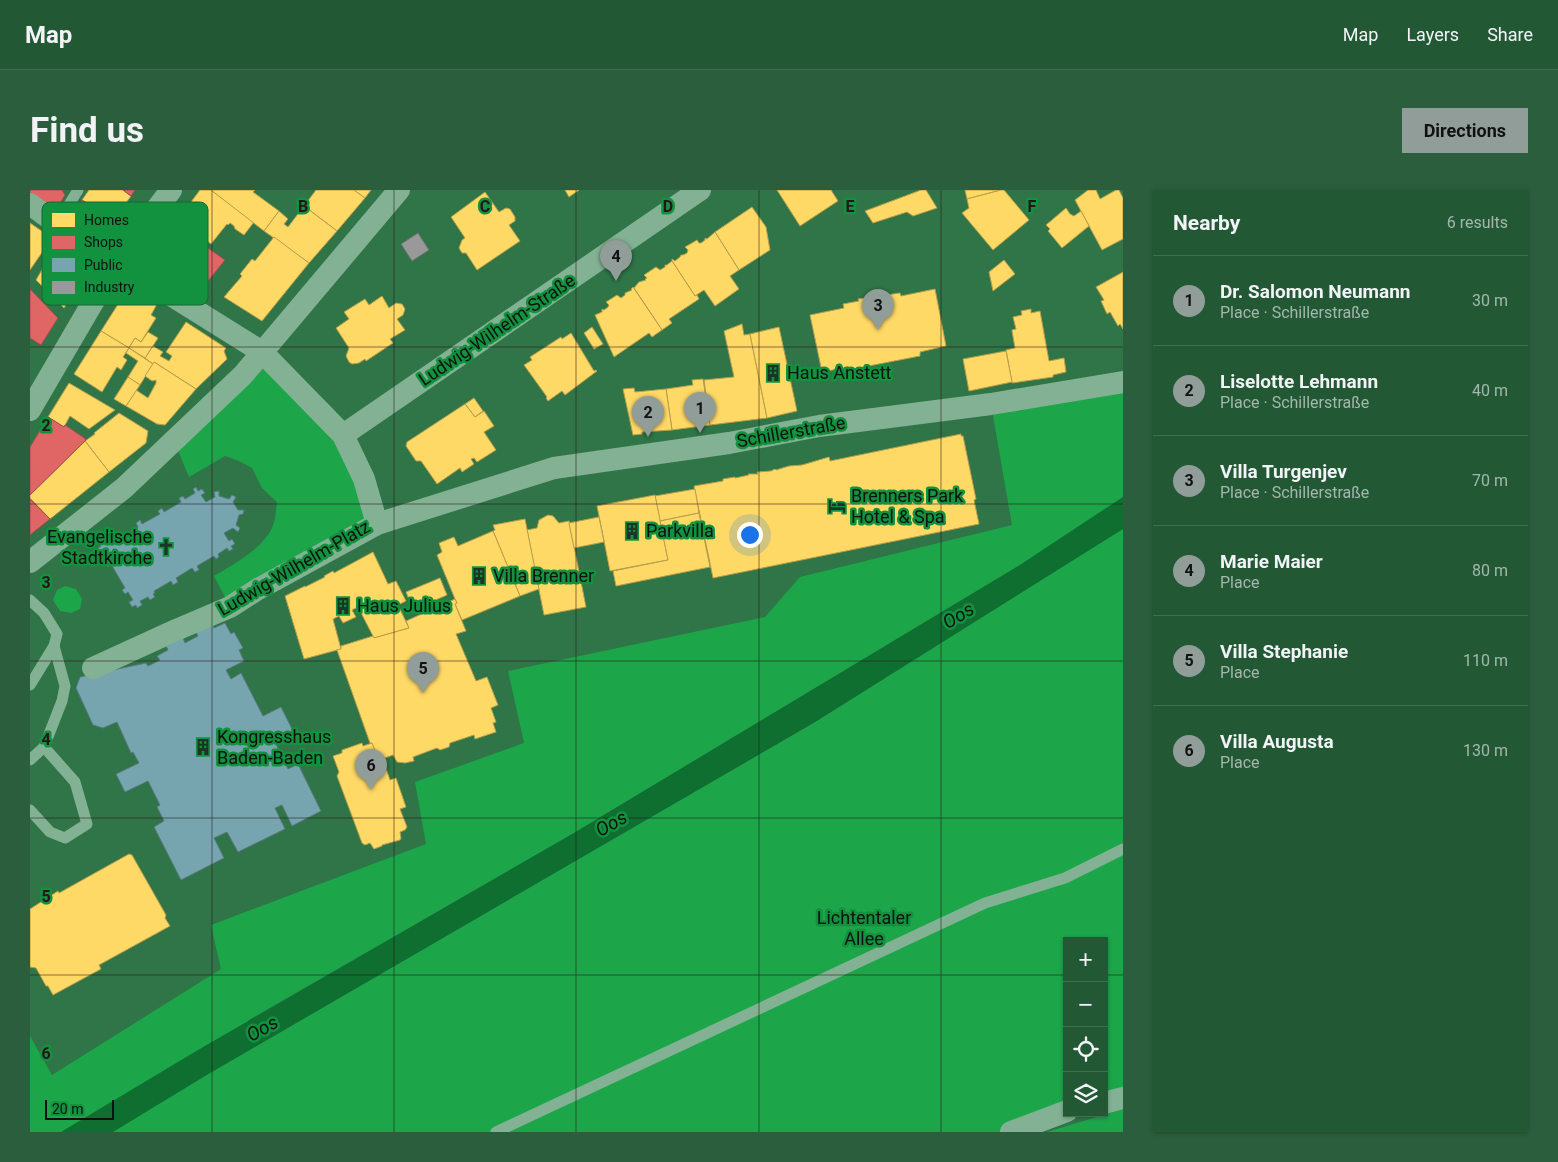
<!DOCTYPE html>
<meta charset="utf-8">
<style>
:root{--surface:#235835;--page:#2b5e3d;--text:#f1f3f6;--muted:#a3b8ad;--line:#406e50;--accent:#919d98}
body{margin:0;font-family:Roboto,sans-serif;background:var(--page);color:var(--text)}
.controls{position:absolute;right:15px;bottom:15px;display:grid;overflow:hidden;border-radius:0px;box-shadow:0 1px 4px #0004}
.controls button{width:45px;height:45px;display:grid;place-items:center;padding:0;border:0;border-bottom:1px solid var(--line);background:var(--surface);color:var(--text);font:25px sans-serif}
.scale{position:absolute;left:15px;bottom:12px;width:69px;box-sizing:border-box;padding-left:5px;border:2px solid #111;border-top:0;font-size:14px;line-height:18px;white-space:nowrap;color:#111;-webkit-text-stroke:4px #12923e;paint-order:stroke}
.you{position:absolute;left:719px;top:344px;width:18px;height:18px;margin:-12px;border:4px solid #fff;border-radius:50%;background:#1a73e8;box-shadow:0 0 0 8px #1a73e833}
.badge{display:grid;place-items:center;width:32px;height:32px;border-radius:50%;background:var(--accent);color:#111;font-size:16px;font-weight:700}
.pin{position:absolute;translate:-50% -41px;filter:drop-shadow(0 1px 2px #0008)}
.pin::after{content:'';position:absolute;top:26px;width:18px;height:15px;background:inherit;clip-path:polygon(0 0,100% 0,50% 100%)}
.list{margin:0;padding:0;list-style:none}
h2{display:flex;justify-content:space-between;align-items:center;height:65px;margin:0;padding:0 20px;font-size:21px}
h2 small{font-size:16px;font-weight:400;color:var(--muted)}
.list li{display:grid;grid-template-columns:32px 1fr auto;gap:15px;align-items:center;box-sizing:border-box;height:90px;padding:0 20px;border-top:1px solid var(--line)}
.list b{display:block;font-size:19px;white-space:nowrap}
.list p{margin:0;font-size:16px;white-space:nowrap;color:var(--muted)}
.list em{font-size:16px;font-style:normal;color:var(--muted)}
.icon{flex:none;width:28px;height:28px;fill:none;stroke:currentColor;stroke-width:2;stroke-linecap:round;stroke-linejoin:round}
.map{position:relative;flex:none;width:1093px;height:942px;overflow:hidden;border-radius:0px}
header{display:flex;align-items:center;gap:30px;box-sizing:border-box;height:70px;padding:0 25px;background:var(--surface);border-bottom:1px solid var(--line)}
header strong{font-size:24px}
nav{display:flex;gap:28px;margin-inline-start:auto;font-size:18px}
.intro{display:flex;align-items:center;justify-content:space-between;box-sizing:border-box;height:120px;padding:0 30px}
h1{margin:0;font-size:35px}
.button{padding:12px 22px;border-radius:0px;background:var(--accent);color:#111;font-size:18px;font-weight:700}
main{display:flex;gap:30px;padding:0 30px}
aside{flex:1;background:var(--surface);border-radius:0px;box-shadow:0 1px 4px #0004}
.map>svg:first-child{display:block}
</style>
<header>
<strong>Map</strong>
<nav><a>Map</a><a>Layers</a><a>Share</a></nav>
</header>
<div class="intro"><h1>Find us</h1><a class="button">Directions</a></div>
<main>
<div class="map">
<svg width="1093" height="942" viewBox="0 0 1093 942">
<rect width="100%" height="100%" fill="#2f7547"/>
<g fill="#1da54a">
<path d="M232,162l81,83 34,89 -147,83 -16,-31c20,-12 54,-30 60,-54 2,-6 2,-13 3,-20l-15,-14 -10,-20 -13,-7 -14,-5 -36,21 -15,-36z"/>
<polygon points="1093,192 1093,307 990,375 544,643 219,830 180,883 785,532 1093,338 1093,908 1074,913 1074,751 1037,751 1037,921 981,942 0,942 0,846 22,885 191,779 181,735 396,654 385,592 494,553 478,481 735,427 770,387 982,335 961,214"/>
<polygon points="35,396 46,399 52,409 50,419 41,423 30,421 23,410 27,400"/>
<polygon points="1093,919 1093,942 1017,942"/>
</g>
<polygon fill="#0e6f30" points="1093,307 1093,339 785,532 180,883 83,942 31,942 168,860 544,643 990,375"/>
<g fill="#ffd966" stroke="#b89d4c">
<polygon points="59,0 93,0 101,6 84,30 52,10"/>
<polygon points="170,0 181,0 224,32 214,45 205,39 204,36 200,33 198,35 197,34 181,54 177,51 178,50 149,28"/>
<polygon points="181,0 225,0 223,2 249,21 234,41"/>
<polygon points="286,0 324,0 335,8 307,41 274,16"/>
<polygon points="324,0 341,0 335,8"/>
<polygon points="535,0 549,0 539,7"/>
<polygon points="747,0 801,0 808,11 770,36"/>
<polygon points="891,0 896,0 907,18 883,26 877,22 843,33 835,21"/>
<polygon points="935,0 971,0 937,9"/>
<polygon points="971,0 974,0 999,30 963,60 932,23 939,18 937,9"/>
<polygon points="1058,0 1066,0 1070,9 1086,0 1089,0 1093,8 1093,49 1072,60 1045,10"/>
<polygon points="455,2 469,22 476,18 480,19 485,27 485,31 479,35 490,51 447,80 436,63 432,63 429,58 432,50 435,48 421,27"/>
<polygon points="274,16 307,41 279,73 234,41 249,21 258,29 254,34 258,37"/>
<polygon points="722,17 736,37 740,60 709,80 685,42"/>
<polygon points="1036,18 1040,24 1044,26 1051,21 1059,36 1032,58 1018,41 1020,39 1016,35"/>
<polygon points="0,33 22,48 0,80"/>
<polygon points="685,42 709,80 700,86 709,99 685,116 674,100 665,106 642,71 642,69 645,71 650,67 651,65 653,65 657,63 658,60 655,57 667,50 669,53 671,53 675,50 675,48 677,49"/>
<polygon points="244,47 279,73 232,131 194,107 212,86 210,84 222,69 225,71"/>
<polygon points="28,52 62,73 34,118 6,90"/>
<polygon points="974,70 985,84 963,101 959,82"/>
<polygon points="642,71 665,106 667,105 669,109 639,129 642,133 632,140 604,98 609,92 616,90 615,89 617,88 614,85 626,77 630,80 635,77 635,75 637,75"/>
<polygon points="1093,82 1093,139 1090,134 1088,136 1080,122 1077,124 1071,111 1074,110 1066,97"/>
<polygon points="99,97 127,114 121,125 126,128 111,152 105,148 99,158 71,141"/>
<polygon points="603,97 632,140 622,147 619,143 584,167 565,125 572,122 572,119 574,120 578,117 579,115 576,112 587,105 591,108 595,105 595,103 602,100 601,99"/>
<polygon points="905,99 916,156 890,162 890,166 818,180 818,177 792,182 780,125 814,118 813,114 829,111 828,109 870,103 871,106"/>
<polygon points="352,106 359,118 366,113 372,114 375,119 373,125 367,129 375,140 360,149 363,153 336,171 335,169 329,173 322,174 319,172 316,166 319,158 306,138 319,129 314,122 335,109 339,115"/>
<polygon points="1001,119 1001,123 1010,121 1019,171 1034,168 1036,182 1023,185 1023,187 982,193 976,160 985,158 982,141 982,140 986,139 983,127 992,125 991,121"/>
<polygon points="156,132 196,158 194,161 197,169 166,199 124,172 123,174 115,168 123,156 133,162 130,166 139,171 142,166 136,162"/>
<polygon points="712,134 714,145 720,144 737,228 680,235 674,190 704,187 694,141"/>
<polygon points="562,137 573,154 564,159 554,143"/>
<polygon points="749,137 767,221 737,228 720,144"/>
<polygon points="71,141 99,158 93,167 97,170 91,180 87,177 72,202 44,184"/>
<polygon points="118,142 128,148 115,168 99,158 105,148 111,152"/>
<polygon points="541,143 564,181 566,180 567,181 535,205 532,201 518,211 516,208 517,207 494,175 502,170 500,167 531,147 532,149"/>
<polygon points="99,158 123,174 110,195 98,187 108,171 96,163"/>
<polygon points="976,161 982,192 939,201 933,169"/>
<polygon points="124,172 166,199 135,235 127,234 96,216 106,200 118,208 126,193 126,190 122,191 115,186"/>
<polygon points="98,187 110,195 96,216 84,209"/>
<polygon points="673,189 680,235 642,240 636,199 663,195 662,190"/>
<polygon points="39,193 85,220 59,239 40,226 34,237 18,227"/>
<polygon points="604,198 605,202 636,199 642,240 612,242 612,244 603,245 593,199"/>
<polygon points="444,208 453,221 445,227 435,214"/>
<polygon points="435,214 445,227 454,221 464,236 454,242 466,260 447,272 444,268 441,269 444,274 432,282 430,278 407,294 391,271 386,271 376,256 377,252"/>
<polygon points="89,223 118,241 116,253 79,282 55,251 65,244 64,243"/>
<polygon points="931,244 931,246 933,246 946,309 944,310 949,334 683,388 664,296 693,291 693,289 705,287 705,288 719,285 718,284 728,284 727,282 741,281 745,279 746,280 759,276 772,275 799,267 800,271"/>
<polygon points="55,251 79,282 20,329 0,308 0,305"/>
<polygon points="665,299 669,323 630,331 625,306"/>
<polygon points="625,305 638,370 580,381 567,316"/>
<polygon points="669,323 680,377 586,396 583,381 638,370 630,331"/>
<polygon points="518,325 523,326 529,333 539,331 556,417 514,425 497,340 507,338 509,330"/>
<polygon points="569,327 574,352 544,358 539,333"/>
<polygon points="495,329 509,399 490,406 463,341 465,340 463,335"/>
<polygon points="463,341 490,406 432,430 425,414 427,413 425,409 407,365 412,362 409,353 424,347 428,356"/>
<polygon points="343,362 358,394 366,391 376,411 368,415 379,438 344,448 328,417 322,420 326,427 313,433 309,426 303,429 311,459 274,469 255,406 275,396 275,397 295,387 294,386 303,381 304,383"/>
<polygon points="410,388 417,405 383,420 376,402"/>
<polygon points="425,409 427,413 425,414 436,441 426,444 446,491 457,487 468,515 461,518 466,532 463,533 466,542 445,549 444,545 420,553 419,557 410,560 407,558 383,567 384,571 375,573 367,572 363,565 352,569 352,567 348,569 342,553 340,553 307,460 311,459 311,456 343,446 344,448 379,438 376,431"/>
<polygon points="332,553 333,556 342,553 348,569 352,567 360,590 366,588 376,617 370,619 377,637 375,640 370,642 371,648 370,650 352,655 352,656 344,659 340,653 335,655 332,653 307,586 309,582 303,566 312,563 312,560"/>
<polygon points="99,664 102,665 136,725 135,728 140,736 69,775 71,779 23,805 18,796 16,796 6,778 0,777 0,719 28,701 29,703"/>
</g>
<g fill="#e06666" stroke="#a24c4c">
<polygon points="0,0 32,0 35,5 25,22 0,3"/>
<polygon points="93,0 105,0 101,6"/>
<polygon points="52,10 84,30 69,52 38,32"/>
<polygon points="149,28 178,50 174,55 195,70 175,95 126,64 126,59 131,51"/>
<polygon points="0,99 28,128 11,155 0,148"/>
<polygon points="18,227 34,237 35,235 53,247 56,250 0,305 0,257"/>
<polygon points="0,309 20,329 0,345"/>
</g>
<g fill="#76a5af" stroke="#587980">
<polygon points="166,297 168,301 172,299 175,303 171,305 176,312 185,307 184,302 189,301 189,306 199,309 202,305 206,307 203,312 208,320 214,320 213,324 209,325 206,335 210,338 208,342 203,338 194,343 199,351 202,349 205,354 201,356 203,359 199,361 197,358 188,364 189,367 186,369 184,366 167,376 169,380 165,382 162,378 146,388 148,392 143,395 141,391 124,401 125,403 123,404 125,407 120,410 118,407 110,411 112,415 107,418 106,415 102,417 99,412 103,410 98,402 95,404 92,400 95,398 81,374 78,377 75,372 79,369 74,361 70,364 67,359 71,356 69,353 73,351 75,354 84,349 81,345 86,343 88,346 90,345 91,347 108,337 106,333 110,330 112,334 130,324 128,321 132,318 134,322 151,312 149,308 153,306 155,309 165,303 163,299"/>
<polygon points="195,433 201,444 204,442 213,458 209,460 214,471 196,480 201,489 211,483 233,526 251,517 264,543 245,552 258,579 268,574 291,621 262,636 252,615 245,618 255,639 208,662 197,642 184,648 194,668 151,690 124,637 134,631 127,617 130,615 118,591 95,602 86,584 109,573 103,562 101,563 87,532 73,538 63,535 46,498 50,487 116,473 118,476 130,470 127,466 138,460 136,456 153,448 155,453 168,446 166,442 182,434 184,438"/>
</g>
<polygon fill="#999" stroke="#707070" points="388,43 399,60 382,71 371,54"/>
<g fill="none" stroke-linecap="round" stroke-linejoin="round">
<g stroke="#83b193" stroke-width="11">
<polyline points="27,34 48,0"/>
<polyline points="0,410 14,423 27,444 24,456 0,495"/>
<polyline points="0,570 14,557 32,511 35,496 24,456"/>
<polyline points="0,620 20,642 35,648 57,634 45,592 14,557"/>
<polyline points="466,942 955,713 1035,688 1093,659"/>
</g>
<g stroke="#83b193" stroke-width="22">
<polyline points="0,14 27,34 232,162 313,245 334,289 347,334"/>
<polyline points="0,220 87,71 141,0"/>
<polyline points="313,245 670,0"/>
<polyline points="0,372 94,298 213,185 369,0"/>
<polyline points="63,478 146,440 200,417 228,399 347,334 524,278 699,253 789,236 961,214 1093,192"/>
<polyline points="1074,913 1093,908"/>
<polyline points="981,942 1037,921"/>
</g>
</g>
<path fill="none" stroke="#2c121c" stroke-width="1" stroke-opacity="0.55" d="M182,0v942M364,0v942M546,0v942M729,0v942M911,0v942M0,157h1093M0,314h1093M0,471h1093M0,628h1093M0,785h1037M1074,785h19"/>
<defs>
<g id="building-bare" transform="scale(1.35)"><path d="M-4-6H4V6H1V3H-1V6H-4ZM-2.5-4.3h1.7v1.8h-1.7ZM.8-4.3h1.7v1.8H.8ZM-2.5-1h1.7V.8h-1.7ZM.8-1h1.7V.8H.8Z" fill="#1c3424" stroke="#12923e" stroke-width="2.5" paint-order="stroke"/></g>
<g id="hotel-bare" transform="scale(1.35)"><path d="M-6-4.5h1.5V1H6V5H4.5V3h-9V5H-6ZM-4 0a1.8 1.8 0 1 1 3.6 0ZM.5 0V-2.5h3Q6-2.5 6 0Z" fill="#1c3424" stroke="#12923e" stroke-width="2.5" paint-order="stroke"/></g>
<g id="church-bare" transform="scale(1.35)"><path d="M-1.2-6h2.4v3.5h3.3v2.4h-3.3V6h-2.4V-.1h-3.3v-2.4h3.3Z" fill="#1c3424" stroke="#12923e" stroke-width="2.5" paint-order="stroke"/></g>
</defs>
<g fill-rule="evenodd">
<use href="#building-bare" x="743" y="183"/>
<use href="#hotel-bare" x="807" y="316"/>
<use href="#building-bare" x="602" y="341"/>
<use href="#church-bare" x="136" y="357"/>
<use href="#building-bare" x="449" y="386"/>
<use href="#building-bare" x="313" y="416"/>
<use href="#building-bare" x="173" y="557"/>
</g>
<g text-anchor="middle" stroke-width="5" stroke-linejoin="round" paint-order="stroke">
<g font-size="18" fill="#111" stroke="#12923e">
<text transform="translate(467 140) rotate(-34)" y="6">Ludwig-Wilhelm-Straße</text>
<text transform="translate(761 242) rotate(-10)" y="6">Schillerstraße</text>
<text transform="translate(264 378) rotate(-30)" y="6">Ludwig-Wilhelm-Platz</text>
</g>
<g font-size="18" fill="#111" stroke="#12923e" text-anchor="start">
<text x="757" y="189">Haus Anstett</text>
<text x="821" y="312">Brenners Park<tspan x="821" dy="21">Hotel &amp; Spa</tspan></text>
<text x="616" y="347">Parkvilla</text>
<text x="122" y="353" text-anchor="end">Evangelische<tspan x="122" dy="21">Stadtkirche</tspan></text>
<text x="463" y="392">Villa Brenner</text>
<text x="327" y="422">Haus Julius</text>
<text x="187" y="553">Kongresshaus<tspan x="187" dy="21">Baden-Baden</tspan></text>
</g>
<g font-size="18" fill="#111" stroke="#12923e">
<text x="834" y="734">Lichtentaler<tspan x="834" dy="21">Allee</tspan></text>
</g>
<g font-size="19" font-style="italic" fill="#111" stroke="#12923e">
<text transform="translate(928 425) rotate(-31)" y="7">Oos</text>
<text transform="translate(581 633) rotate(-30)" y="7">Oos</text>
<text transform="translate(232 838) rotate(-30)" y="7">Oos</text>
</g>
</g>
<rect x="12" y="12" width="166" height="103" rx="8" fill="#12923e" stroke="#126b30" stroke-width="1"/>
<rect x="22" y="23" width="23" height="14" fill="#ffd966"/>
<rect x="22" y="46" width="23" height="13" fill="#e06666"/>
<rect x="22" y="68" width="23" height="14" fill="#76a5af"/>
<rect x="22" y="91" width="23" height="13" fill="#999"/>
<g font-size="14" fill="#111">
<text x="54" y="35">Homes</text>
<text x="54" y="57">Shops</text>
<text x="54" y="80">Public</text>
<text x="54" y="102">Industry</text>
</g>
<g font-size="16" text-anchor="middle" font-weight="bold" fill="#2c121c" stroke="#12923e" stroke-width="5" stroke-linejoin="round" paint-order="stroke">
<text x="273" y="22">B</text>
<text x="455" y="22">C</text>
<text x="638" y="22">D</text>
<text x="820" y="22">E</text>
<text x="1002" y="22">F</text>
<text x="16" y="241">2</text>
<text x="16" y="398">3</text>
<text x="16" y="555">4</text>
<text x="16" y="712">5</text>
<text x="16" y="869">6</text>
</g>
</svg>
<div class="controls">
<button>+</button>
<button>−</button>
<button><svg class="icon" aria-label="locate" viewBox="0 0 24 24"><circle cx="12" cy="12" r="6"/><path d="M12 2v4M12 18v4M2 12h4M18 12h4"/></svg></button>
<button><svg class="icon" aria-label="layers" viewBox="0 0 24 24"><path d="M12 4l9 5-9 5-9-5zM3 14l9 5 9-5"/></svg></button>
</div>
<div class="scale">20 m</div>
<div class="you"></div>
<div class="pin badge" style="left:670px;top:243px">1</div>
<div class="pin badge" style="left:618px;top:247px">2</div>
<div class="pin badge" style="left:848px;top:140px">3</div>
<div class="pin badge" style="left:586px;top:91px">4</div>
<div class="pin badge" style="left:393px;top:503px">5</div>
<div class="pin badge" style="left:341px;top:600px">6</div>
</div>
<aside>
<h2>Nearby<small>6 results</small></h2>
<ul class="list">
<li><span class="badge">1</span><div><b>Dr. Salomon Neumann</b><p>Place · Schillerstraße</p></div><em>30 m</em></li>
<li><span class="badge">2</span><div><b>Liselotte Lehmann</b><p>Place · Schillerstraße</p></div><em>40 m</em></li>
<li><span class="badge">3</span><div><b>Villa Turgenjev</b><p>Place · Schillerstraße</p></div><em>70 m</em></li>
<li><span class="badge">4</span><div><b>Marie Maier</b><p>Place</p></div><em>80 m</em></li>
<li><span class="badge">5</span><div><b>Villa Stephanie</b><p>Place</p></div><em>110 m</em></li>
<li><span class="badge">6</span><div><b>Villa Augusta</b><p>Place</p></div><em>130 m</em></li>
</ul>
</aside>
</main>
